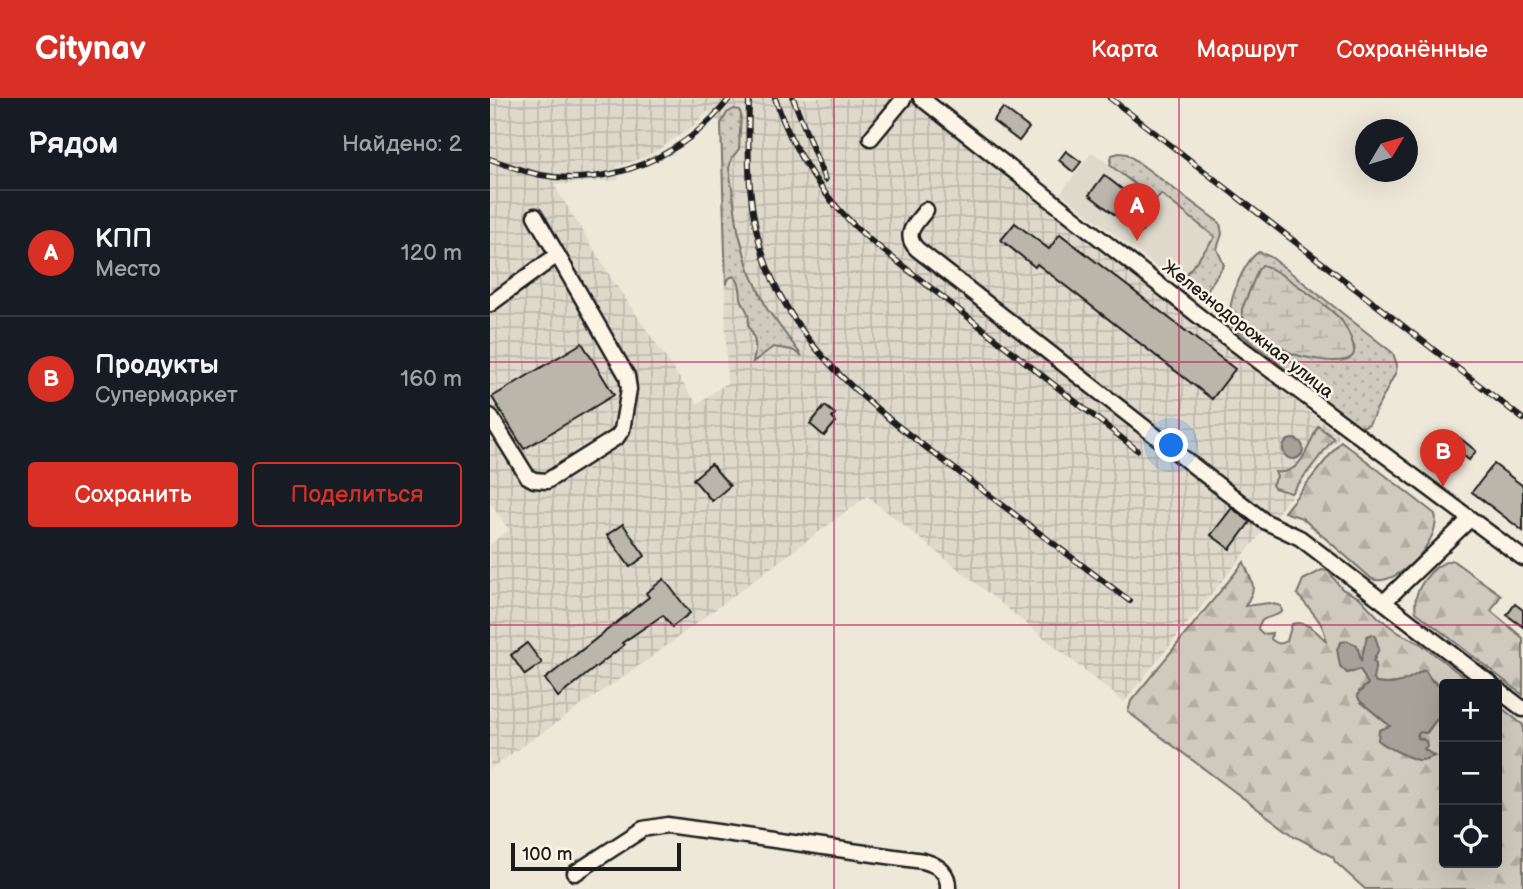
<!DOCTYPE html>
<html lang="ru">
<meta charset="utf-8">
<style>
:root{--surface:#171b24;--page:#242831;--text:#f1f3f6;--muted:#9ea1a6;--line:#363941;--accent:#d93025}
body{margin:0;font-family:"Balsamiq Sans",sans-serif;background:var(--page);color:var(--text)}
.controls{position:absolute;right:21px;bottom:21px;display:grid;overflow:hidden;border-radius:7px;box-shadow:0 7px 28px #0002}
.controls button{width:63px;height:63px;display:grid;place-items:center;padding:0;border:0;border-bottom:2px solid var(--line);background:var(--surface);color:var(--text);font:35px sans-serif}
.compass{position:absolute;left:865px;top:21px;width:63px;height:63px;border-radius:50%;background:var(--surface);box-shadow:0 7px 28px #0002;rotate:52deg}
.scale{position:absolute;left:21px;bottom:18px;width:170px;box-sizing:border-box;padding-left:7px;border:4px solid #1c1c1c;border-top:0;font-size:19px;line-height:24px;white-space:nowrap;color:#1c1c1c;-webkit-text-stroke:5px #fcf5e5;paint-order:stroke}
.you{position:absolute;left:682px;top:348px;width:24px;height:24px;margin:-18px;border:5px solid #fff;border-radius:50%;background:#1a73e8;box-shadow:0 0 0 10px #1a73e833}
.badge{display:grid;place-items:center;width:46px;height:46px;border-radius:50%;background:var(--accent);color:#fff;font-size:23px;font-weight:700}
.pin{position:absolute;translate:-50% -58px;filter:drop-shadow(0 2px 4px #0008)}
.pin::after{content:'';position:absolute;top:37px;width:24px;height:21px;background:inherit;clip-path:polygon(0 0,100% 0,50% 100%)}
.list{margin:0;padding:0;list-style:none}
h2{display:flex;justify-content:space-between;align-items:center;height:91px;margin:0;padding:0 28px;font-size:30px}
h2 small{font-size:23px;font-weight:400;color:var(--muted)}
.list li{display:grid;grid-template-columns:46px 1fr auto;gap:21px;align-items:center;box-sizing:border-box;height:126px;padding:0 28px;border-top:2px solid var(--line)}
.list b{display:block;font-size:26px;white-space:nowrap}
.list p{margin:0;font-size:23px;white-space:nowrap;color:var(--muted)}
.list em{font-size:23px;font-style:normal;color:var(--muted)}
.actions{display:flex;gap:14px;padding:21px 28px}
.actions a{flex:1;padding:16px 0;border:2px solid var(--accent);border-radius:7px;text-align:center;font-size:24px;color:var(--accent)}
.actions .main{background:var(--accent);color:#fff}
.icon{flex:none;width:38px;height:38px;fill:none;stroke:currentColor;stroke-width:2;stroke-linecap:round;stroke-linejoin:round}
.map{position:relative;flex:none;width:1033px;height:791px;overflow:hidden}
header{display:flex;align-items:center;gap:42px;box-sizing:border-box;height:98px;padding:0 35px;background:var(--accent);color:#fff}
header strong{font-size:33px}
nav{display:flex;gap:38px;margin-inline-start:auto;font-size:24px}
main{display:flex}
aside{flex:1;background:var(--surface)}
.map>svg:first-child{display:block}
</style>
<header>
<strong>Citynav</strong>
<nav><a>Карта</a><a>Маршрут</a><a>Сохранённые</a></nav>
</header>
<main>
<aside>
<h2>Рядом<small>Найдено: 2</small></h2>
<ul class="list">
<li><span class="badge">A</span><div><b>КПП</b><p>Место</p></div><em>120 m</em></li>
<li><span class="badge">B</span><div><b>Прoдукты</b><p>Супермаркет</p></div><em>160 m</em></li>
</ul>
<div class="actions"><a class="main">Сохранить</a><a>Поделиться</a></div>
</aside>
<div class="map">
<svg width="1033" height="791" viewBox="0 0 1033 791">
<defs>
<pattern id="industrial-grid" width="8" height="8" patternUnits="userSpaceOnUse" patternTransform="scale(1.75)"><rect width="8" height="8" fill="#ded9cb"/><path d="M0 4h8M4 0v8" fill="none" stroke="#bebaae"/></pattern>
<pattern id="grass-dots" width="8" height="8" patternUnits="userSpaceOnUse" patternTransform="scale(1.75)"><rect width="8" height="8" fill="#cfcabd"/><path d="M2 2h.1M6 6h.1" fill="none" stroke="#b1ada2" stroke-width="1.8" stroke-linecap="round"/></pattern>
<pattern id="forest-firs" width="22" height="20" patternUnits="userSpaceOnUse" patternTransform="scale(1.75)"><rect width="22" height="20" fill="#cfcabd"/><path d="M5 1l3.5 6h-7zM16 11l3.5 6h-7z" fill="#b1ada2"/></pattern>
<pattern id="wetland-marsh" width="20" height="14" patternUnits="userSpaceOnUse" patternTransform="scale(1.75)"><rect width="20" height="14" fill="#cfcabd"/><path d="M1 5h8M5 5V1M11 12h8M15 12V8" fill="none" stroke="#b1ada2"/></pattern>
</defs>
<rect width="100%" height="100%" fill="#eee8d9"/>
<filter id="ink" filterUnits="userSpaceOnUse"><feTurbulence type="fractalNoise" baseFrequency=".0143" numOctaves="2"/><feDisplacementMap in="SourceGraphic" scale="14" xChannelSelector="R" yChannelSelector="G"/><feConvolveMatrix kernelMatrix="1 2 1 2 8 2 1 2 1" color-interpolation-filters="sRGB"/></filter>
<g filter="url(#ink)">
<polygon fill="#ded9cb" points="602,54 665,102 670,96 725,139 689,186 571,95"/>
<path fill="url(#industrial-grid)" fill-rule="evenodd" d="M0,0h417l433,338 -216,266 -257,-206 -217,162 -160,111v-225l19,-14 -19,-27zM218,13l13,13 6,259 -30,21 -83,-122 -60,-97 65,-5 -2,-14 23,-7 18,-9 35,-24z"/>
<g fill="url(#grass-dots)" stroke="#76736c" stroke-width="2" fill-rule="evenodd">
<path d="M244,11l5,1 2,4 -2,35 -7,9 -3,10 9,62 10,37 19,42 35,47 -10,-6 -19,-3 -20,15c4,-16 3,-23 -5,-37 3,-13 -4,-16 -7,-27 -1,-10 0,-14 -7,-22l-5,2 -3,7 -5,-161 6,-11z"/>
<polygon points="629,55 637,56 730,125 732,136 727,151 734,167 711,201 689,186 725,139 671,96 665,102 620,67 622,57"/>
<path d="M769,154l12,5 122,96 4,12 -1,7 -27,52 -7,3 -8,-4 -123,-97c-7,-16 12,-66 28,-74zM768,172l83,50 13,28 -102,-60z"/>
</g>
<g fill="url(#forest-firs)" stroke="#76736c" stroke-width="2">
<path d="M828,328l16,12 -43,55 -17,-5 -2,-3 5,-8 -2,-5c27,4 33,-27 43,-46z"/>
<path d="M851,343l94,73c7,26 -38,74 -63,65l-70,-61 -18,-6z"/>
<path d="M962,462l49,35 -10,16 32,27v57l-107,-83c-5,-21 16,-48 36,-52z"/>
<path d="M754,464c8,24 15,21 1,44l24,-3 12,3 1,6c-10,7 -22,3 -24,17l5,5 9,-1 -1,6c6,5 9,6 16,2l5,-17c14,-5 25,8 34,17 -1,-19 -18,-33 -29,-47l6,-14 19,-10 6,1 14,18 18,9 18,19 21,16 22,11 52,40h-29v5l-23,-18c-12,11 -28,15 -45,12 -5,-7 -4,-20 0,-28l-10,-14 -2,18 -3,3 -1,-6 -7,16 7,-3 8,15 -9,7 1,10 31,26 -9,17 40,16 12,-4 -11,-7v-10l-5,-1 1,-6 8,1 15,-21h2v151h53v-159l26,21v164h-158l-30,-27 -2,-5 -39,-21 -166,-124 3,-11z"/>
</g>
<path fill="url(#wetland-marsh)" stroke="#76736c" stroke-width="2" d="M772,167c14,3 70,44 80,56 5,7 12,21 12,30 1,18 -52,7 -63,2 -16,-8 -30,-21 -45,-31l-4,-7v-6l16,-39z"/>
<g fill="#a7a299" stroke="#6f6c67" stroke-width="2">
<circle cx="803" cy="351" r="10"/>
<path d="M882,536l3,2 4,13 -6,12 3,3 -3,14 3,5c24,4 30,-4 49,-13l7,11 12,8v23h-2l-16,21 -7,-1 -2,3 1,3 8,3 1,5 -3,3 10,7c-5,2 -10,5 -16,4 -7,-1 -35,-15 -40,-20l1,-10 11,-4 -30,-25 -3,-6 11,-11 -8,-15 -13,4 -7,-7 -3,-17 4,-7 7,-1 9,4 4,16 6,-25z"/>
</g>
<g fill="#bab6aa" stroke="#1c1c1c" stroke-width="2">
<polygon points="513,10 539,30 529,43 503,23"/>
<polygon points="576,53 591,64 583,74 569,62"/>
<polygon points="614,77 665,117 650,136 599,97"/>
<polygon points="525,125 559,151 570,136 745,271 722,301 547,166 545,169 511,142"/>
<polygon points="92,245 124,297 34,351 2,299"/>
<polygon points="335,308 345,316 342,320 346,324 334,338 320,326"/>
<polygon points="970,340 986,353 979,362 963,349"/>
<polygon points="221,366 240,388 222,403 203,381"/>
<polygon points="1004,366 1033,388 1033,433 982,394"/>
<polygon points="742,410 760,424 740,451 721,437"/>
<polygon points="133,426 155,458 140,469 117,437"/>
<polygon points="174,481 200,515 182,529 173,517 132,545 134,547 68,599 55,581 159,499 156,495"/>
<polygon points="1025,506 1033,512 1033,529 1017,517"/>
<polygon points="37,545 52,565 35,577 21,557"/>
</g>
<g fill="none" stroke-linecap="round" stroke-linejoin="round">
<g stroke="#1c1c1c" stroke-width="19">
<g id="minor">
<polyline points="431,0 719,226 1033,460"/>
<polyline points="381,40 414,0"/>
<path d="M436,112c-10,13 -24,24 -9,39l347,272 36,17 191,146"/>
<polyline points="0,206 67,157"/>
<polyline points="0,318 37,378 44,382 57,383 127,339 132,332 139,291 137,278 45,118"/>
<polyline points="894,504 980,421"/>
<polyline points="1007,591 1033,611"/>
<path d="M85,775l68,-44 24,-4 256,36c15,4 26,11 25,28"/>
</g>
</g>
<use href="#minor" stroke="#fcf5e5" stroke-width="14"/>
<g stroke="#1c1c1c" stroke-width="6">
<g id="rail">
<path d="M259,0c-1,58 -3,113 18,168 37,97 122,153 201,213 54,41 108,82 162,122"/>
<path d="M285,0c18,56 51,104 95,142l267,210"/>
<polyline points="303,0 335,82"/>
<polyline points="620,0 1033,321"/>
<path d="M0,61c17,6 34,13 51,16 72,14 145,-21 189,-77"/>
</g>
</g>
<use href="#rail" stroke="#fcf5e5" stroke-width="3.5" stroke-dasharray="10" stroke-linecap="butt"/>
</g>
</g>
<path fill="none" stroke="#c2185b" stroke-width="2" stroke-opacity="0.55" d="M344,0v791M689,0v791M0,264h1033M0,527h1033"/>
<g text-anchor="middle" stroke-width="5" stroke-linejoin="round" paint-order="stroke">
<g font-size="18" fill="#1c1c1c" stroke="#fcf5e5">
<text transform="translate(758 231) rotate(38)" y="6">Железнодорожная улица</text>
</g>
</g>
</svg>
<div class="controls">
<button>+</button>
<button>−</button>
<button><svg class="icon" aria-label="locate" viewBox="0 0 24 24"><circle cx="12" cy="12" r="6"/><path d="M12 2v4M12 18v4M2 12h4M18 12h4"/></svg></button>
</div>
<svg class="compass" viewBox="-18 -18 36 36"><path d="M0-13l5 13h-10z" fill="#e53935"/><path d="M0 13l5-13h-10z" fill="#9ea1a6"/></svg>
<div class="scale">100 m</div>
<div class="you"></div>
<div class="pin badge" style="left:647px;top:143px">A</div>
<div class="pin badge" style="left:953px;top:389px">B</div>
</div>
</main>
